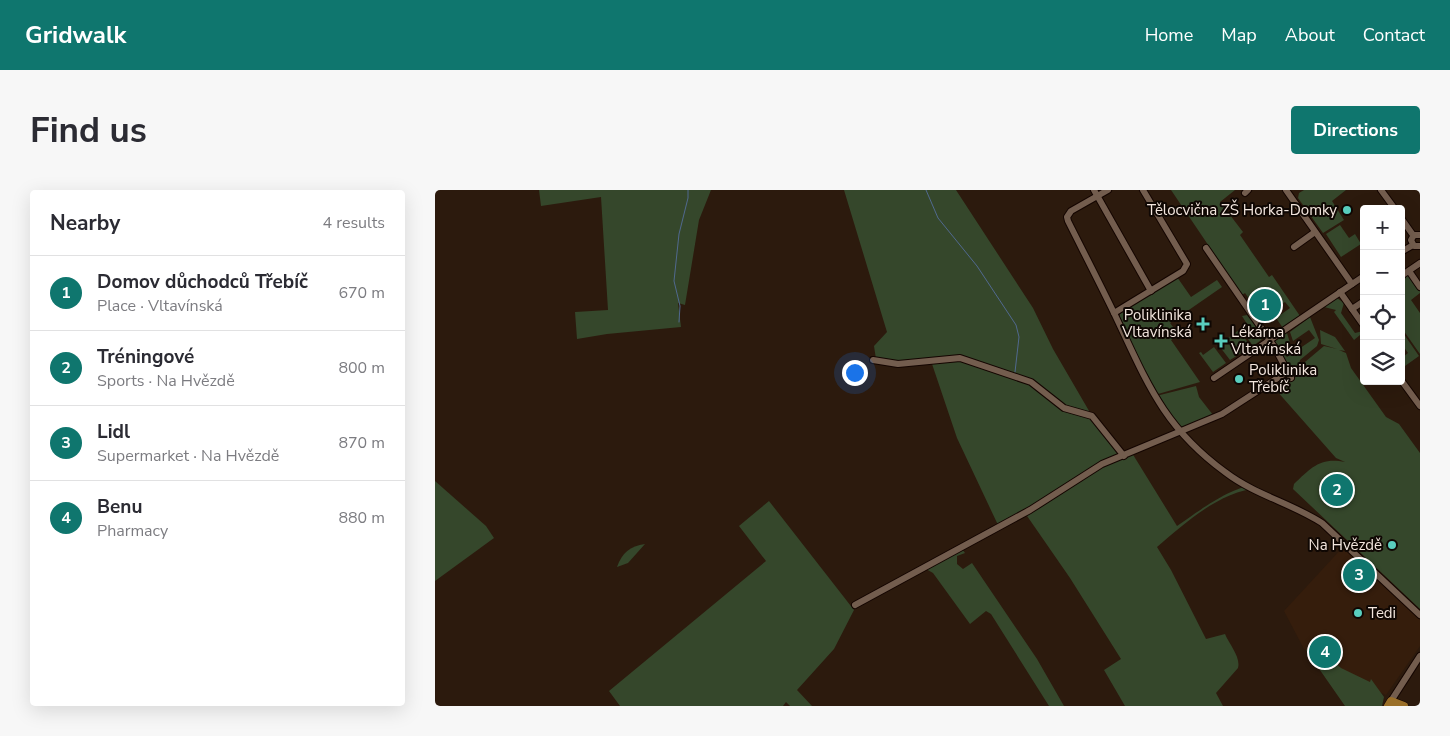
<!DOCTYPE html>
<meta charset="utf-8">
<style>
:root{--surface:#fff;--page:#f7f7f7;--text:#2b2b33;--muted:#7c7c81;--line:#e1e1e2;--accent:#0f766e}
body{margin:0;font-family:"Nunito Sans",sans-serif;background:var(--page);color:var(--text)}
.controls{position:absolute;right:15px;top:15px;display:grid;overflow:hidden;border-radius:5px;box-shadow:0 5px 20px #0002}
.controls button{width:45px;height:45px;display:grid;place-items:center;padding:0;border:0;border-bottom:1px solid var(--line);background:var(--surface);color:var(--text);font:25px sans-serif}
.you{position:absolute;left:419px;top:182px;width:18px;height:18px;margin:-12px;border:4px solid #fff;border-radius:50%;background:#1a73e8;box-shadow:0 0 0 8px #1a73e833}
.badge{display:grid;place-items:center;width:32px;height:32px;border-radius:50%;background:var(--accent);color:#fff;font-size:16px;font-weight:700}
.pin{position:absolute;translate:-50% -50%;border:2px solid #fff;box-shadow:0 1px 5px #0006}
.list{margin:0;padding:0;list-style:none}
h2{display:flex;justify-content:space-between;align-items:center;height:65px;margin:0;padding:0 20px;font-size:21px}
h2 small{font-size:16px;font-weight:400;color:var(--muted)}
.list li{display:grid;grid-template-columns:32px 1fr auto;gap:15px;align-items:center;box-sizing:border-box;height:75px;padding:0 20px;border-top:1px solid var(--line)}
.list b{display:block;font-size:19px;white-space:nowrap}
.list p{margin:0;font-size:16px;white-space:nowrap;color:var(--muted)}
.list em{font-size:16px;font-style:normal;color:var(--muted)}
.icon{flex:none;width:28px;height:28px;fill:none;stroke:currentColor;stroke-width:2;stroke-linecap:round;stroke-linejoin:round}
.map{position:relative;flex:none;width:985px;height:516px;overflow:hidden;border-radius:5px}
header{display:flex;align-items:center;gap:30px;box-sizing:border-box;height:70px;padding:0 25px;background:var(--accent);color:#fff}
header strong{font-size:24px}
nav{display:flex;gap:28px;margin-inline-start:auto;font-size:18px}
.intro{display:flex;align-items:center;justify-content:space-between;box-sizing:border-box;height:120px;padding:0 30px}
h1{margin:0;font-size:35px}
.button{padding:12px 22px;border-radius:5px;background:var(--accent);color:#fff;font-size:18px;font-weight:700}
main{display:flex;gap:30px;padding:0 30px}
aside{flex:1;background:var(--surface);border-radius:5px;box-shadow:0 5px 20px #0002}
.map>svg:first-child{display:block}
</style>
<header>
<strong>Gridwalk</strong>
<nav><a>Home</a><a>Map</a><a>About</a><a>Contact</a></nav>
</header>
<div class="intro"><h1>Find us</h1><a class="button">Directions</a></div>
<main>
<aside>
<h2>Nearby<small>4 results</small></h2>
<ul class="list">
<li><span class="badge">1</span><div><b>Domov důchodců Třebíč</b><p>Place · Vltavínská</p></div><em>670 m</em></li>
<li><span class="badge">2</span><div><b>Tréningové</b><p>Sports · Na Hvězdě</p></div><em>800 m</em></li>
<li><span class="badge">3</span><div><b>Lidl</b><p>Supermarket · Na Hvězdě</p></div><em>870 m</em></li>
<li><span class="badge">4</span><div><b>Benu</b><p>Pharmacy</p></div><em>880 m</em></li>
</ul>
</aside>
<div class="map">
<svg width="985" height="516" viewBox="0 0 985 516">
<rect width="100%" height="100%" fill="#2c1a0d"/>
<polygon fill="#351d0c" points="909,356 985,430 985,456 951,505 898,480 869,459 849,421"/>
<g fill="#35472b">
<polygon points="104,0 276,0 264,30 250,115 243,113 246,137 172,144 142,149 140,122 173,120 166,7 106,16"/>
<path d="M409,0h112l77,118 20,41 39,67 32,40 8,-3 45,73c15,-10 64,-48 82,-38 -39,3 -74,35 -102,59l14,23 35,69 19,-5c4,10 16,23 13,34l-22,25 7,13h-98l-21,-36 17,-11 -51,-81 -45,-65 -27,12 -41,-87 -26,-77 -33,3 -22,-5 -2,-13 13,-14z"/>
<polygon points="736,0 800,0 785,12 808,42 805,45 834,87 837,85 865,126 848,138 841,128 855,118 850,112 838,120 827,104 821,108 835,129 830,132 810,103 807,105"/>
<polygon points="869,0 911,0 897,11 909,30 888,43 863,8 864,3"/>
<polygon points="905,35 914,48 920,44 926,54 906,67 891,44"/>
<polygon points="973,84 985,99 985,103 976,110 985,123 985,164 966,137 966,91 971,88 970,85"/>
<polygon points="742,87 756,107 782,90 787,97 735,133 741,141 737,144 739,148 736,150 765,192 723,204 711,184 685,127 685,124"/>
<polygon points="902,108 909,113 906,123 920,143 928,141 928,150 925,145 919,150 899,122 901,120 889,117"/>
<polygon points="812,125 828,146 826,150 818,156 806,139 812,134 807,126"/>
<polygon points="875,127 884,150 882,156 865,170 862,181 857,186 839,152 848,144 852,143 855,153 846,159 852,167 880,148 874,140 858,151 855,142"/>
<polygon points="804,140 816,157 795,170 785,157 791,152 790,150"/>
<path d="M885,140l15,7 10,14 -6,-1 7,3 5,15 35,49 13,7 21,29v156l-127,-120 1,-5c17,-16 26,-27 51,-22l-9,-4 -60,-68 28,-19 1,-9 19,-16 13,3 -16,-5z"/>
<polygon points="966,140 984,166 970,176 966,172 966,165 968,167 973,163 966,153"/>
<polygon points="779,157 791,173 778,182 764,163 766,162 768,165"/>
<polygon points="761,196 764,207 778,225 746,238 721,206"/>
<polygon points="0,291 51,336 59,348 0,391"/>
<polygon points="334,311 419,420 399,459 362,500 377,516 355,516 351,512 348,516 185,516 174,501 331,371 304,336"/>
<path d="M210,354l-17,19 -11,4c5,-14 13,-21 28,-23z"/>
<polygon points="527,359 530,363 522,366 522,374 528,379 537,373 602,469 629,516 614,516 556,424 551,421 535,434 498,383 491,379"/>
<polygon points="872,459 887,469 891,465 906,478 935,492 936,489 949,507 947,516 910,516 871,460"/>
</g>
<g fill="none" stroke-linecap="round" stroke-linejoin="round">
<g stroke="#51698f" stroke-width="1">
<polyline points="491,0 503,28 542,76 581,135 584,147 580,182"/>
<polyline points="244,132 245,116 239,91 244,44 253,8 253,0"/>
</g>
<g stroke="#140500" stroke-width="8">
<g id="minor">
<polyline points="659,0 716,101"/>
<path d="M673,0l-37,21 -4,6 1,4c15,30 31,61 46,92 32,67 48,113 111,159 30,23 66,31 97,51l98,92"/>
<polyline points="851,0 917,94"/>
<polyline points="946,0 960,19"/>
<polyline points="810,3 813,0"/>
<polyline points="966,28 978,45"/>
<polyline points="985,45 979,45 976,50 979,56 985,56"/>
<polyline points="859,57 880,42"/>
<polyline points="771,58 840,158 856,188"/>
<polyline points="966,62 978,55"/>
<polyline points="974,81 985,97"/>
<polyline points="966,86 985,73"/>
<polyline points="905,102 929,136"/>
<polyline points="917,119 929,111"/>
<polyline points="679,123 748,81 752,74 708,0"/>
<polyline points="438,170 463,174 525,168 596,192 629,218 657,226 689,266"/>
<polyline points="779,188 929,86"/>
<polyline points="966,190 985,216"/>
<polyline points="420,415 595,320 667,274 787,224 852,182"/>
<polyline points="956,511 985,466"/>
</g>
</g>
<g stroke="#140500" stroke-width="9">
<polyline id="major" points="953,516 956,511 969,516"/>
</g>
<use href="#minor" stroke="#735d4e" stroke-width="6"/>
<use href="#major" stroke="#9a6f29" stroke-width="8"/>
</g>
<g fill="#59cebe" stroke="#0f0703" stroke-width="2">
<circle cx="912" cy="20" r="5"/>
<path d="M765.5 126.5h5v5h5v5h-5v5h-5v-5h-5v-5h5z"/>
<path d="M783.5 143.5h5v5h5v5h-5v5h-5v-5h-5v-5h5z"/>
<circle cx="804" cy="189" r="5"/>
<circle cx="957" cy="355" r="5"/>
<circle cx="923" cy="423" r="5"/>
</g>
<g text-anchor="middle" stroke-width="4" stroke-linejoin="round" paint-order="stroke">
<g font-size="15" fill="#f3e6de" stroke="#0f0703" text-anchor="end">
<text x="902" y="25">Tělocvična ZŠ Horka-Domky</text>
<text x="757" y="130">Poliklinika<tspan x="757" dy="17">Vltavínská</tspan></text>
<text x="796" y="147" text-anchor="start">Lékárna<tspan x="796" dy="17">Vltavínská</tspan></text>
<text x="814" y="185" text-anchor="start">Poliklinika<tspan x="814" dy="17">Třebíč</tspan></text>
<text x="947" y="360">Na Hvězdě</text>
<text x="933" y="428" text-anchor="start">Tedi</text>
</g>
</g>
</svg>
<div class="controls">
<button>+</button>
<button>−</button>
<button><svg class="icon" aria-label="locate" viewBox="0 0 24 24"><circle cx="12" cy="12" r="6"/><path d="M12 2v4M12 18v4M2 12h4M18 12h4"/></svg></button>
<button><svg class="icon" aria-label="layers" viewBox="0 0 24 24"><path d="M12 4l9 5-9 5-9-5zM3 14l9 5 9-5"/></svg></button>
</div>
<div class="you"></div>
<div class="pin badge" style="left:830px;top:115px">1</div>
<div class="pin badge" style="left:902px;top:300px">2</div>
<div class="pin badge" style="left:924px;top:385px">3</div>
<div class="pin badge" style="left:890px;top:462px">4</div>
</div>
</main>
